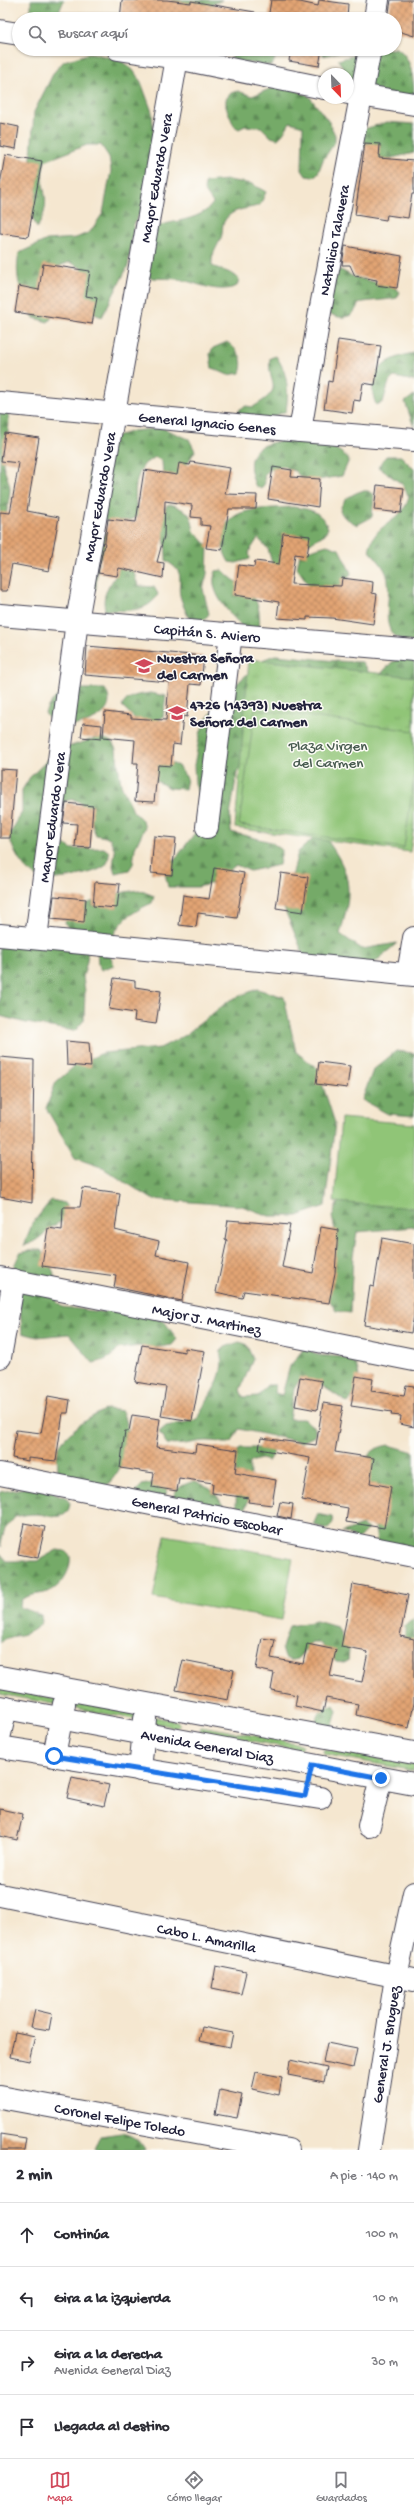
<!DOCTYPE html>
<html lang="es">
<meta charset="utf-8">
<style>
:root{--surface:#fff;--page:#f7f7f7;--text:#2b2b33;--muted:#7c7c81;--line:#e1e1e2;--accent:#d1495b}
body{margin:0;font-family:"Gochi Hand",sans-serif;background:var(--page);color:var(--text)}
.compass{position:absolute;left:318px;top:68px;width:36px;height:36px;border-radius:50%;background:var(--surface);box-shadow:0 1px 3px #0004;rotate:157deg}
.stop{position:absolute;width:12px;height:12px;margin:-9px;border:3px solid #1a73e8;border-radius:50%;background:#fff}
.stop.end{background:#1a73e8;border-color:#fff;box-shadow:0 1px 4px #0008}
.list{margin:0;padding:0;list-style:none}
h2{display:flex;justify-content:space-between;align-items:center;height:52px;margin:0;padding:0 16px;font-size:17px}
h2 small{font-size:13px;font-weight:400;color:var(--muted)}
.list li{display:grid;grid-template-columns:26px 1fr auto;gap:12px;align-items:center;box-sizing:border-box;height:64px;padding:0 16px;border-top:1px solid var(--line)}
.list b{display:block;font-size:15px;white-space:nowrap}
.list p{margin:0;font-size:13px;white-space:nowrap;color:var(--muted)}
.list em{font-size:13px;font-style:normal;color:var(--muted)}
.icon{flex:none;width:22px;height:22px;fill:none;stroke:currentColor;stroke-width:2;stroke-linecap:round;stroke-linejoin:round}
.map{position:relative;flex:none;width:414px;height:2150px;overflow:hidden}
.search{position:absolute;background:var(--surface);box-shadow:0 1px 3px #0004;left:12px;right:12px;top:12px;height:44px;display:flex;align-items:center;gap:10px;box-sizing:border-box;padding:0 14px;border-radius:22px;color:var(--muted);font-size:15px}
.sheet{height:308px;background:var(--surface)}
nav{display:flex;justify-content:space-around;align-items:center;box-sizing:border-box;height:56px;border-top:1px solid var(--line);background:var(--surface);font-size:11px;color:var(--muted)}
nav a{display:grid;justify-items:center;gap:2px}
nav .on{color:var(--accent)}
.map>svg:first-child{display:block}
</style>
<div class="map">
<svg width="414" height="2150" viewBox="0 0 414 2150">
<defs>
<pattern id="grass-dots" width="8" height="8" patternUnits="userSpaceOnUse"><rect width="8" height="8" fill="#90c577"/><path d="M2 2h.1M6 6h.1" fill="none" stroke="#7ca968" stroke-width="1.8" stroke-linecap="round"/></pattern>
<pattern id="forest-firs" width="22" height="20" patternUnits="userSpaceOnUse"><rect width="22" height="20" fill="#74aa68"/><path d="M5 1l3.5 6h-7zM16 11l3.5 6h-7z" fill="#5f8a57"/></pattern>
<pattern id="park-tufts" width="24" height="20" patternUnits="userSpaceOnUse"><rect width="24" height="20" fill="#90c577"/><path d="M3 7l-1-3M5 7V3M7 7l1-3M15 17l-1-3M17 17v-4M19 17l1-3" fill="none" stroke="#7ca968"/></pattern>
<pattern id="building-cross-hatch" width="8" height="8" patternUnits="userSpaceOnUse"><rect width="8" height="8" fill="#e2a473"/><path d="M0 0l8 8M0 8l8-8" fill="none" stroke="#b78560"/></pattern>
</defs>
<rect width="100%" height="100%" fill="#fdfcf7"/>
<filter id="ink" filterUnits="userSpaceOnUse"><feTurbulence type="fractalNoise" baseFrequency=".025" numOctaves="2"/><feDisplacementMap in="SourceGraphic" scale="8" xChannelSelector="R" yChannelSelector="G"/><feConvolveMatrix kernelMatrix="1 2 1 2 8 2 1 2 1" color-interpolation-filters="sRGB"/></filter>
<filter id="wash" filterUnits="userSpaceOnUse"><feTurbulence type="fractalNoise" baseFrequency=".012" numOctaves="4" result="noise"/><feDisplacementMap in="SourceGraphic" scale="16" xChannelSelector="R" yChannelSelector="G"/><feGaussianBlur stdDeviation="0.9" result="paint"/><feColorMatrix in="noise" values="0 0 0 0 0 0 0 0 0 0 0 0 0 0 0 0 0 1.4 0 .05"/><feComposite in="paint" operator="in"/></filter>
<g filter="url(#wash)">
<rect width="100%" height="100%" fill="#f5e7d0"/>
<g fill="url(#grass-dots)" stroke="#597459">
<polygon points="0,1688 177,1721 179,1724 176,1727 0,1694"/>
<polygon points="201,1726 300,1744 302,1747 299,1750 200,1731"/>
<polygon points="325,1749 414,1765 414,1771 324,1754 323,1750"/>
</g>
<g fill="url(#forest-firs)" stroke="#4b6652">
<polygon points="31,0 64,0 56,19 35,19 31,14"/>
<polygon points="172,0 222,0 211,5 170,11"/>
<path d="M395,47c19,10 19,37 19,59l-53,-13 -23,-33 38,-11h19z"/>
<polygon points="234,49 262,49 263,53 274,52 275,59 272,66 231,60"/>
<polygon points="320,49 348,49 324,56"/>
<path d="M91,53l29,7 13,10 8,12 11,30 2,29 -13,70 -7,13 -6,42 -26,51 -13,-5 -6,-13v-30l-13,-7 -13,5v44l-9,11 -14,-4c-13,-21 -20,-41 -15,-65l28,-13 29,-2 14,-6 13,-19 8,-42 -2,-14 -8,-12h-14l-42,16c-9,29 11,36 -8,67l-6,-13 -3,-15 6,-88 20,-40 10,-11z"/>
<polygon points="282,84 309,96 329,122 335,135 335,142 323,160 318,173 313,177 306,176 302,170 303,126 290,122 283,134 278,139 271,137 261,127 245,126 239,129 234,126 226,107 226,99 231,93 238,91 252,96"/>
<polygon points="387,122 414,124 414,153 378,161 358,144 361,130"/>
<path d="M228,180l24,4 14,8 -6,13c-12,5 -30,2 -37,19 -1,5 0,11 -3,16 -4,9 -9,15 -8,26l21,8 6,5 -2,7c-20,9 -40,-4 -60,-7 -13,-1 -24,0 -37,-3l15,-49c18,-7 46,-6 58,-24l-9,-13 1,-8z"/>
<path d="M327,269l14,1 13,7 40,10 6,5 -3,6c-8,2 -34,3 -37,5 -4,3 -4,9 -9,12 -17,8 -34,-8 -37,-23 -1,-9 6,-18 13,-23z"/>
<path d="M227,342c11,8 18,17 13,31l-12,2 -16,-7 -2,-14 3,-6z"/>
<path d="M414,353v28l-20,-4 -5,5 -6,20 -7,3c-12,-32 9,-47 38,-52z"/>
<path d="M276,356c12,17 13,35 10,55l-27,13 -22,-9 3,-6 6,-3 7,1c35,-21 13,-21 17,-49z"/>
<polygon points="414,395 414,427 405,402"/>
<path d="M0,401c18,16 3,42 3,60 0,10 6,18 7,27 0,9 -3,20 -4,28l-6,1z"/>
<path d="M162,428l27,11 6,12 -8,13v14l-23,11 -2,-28 -7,-4c-3,3 -10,5 -12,9 -9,14 -10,34 -4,49l-8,5 -30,1c-11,-26 -19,-53 -2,-79l34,-11z"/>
<path d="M282,441c24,1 51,-1 67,19l-7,16 -37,6 -10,-11 -12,-5 -14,4 -5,6 1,7 -4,6 -6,-4c-11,-28 -2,-41 27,-44z"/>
<path d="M386,456h15l13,13v173c-42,-3 -20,-40 -27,-66 -2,-9 -12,-19 -18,-26 7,-31 31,-23 40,-53l-7,-13 -24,-17z"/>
<path d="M361,491h7l6,4 -2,22 -15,8 -13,-8 -4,-6c2,-11 10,-16 21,-20z"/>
<path d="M167,505h7l13,7 4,5 3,14 14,15 -1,28 -4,15 6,25 -15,17c-3,-11 -10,-21 -13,-32 -6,-18 8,-25 -15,-38 1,-19 -8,-37 1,-56z"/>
<path d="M293,507c17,2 28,4 35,21l-3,6 -20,12 -19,-11 -5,5 5,14 -7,13 -7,-4 -4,-14 -10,-11 -9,14 1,7 -14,4 -7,-1c-11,-17 -9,-41 12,-49 13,-5 38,-5 52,-6z"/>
<path d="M106,532l7,1 25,19c-3,13 -7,24 2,34l14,1 4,7c-9,19 -35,17 -53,16 -5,-24 13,-27 15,-49l-18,-6 -4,5 -2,28 -4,6 8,-60z"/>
<polygon points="327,545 339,549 351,573 344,586 318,598 297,568 300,553"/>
<path d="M223,570c23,25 40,19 36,62l-14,-2c-13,-15 -39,-38 -29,-59z"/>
<polygon points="414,653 414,725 378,677 392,662"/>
<path d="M275,655c29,2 58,7 87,7l7,11 -119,72 -13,28 -7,43 1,16 40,10 11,8 -3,15 -29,6 -14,-6 -23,18 -15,4h-30l-3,-14 35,-47 3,-14 -8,-29 -1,-18 6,-31 5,-13 25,-31 32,-30z"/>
<path d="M80,689h25c18,29 -31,40 -51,37l-9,-13c7,-17 18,-22 35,-24z"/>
<path d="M150,693l16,3 -3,21 -19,10 -22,-21c6,-11 16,-11 28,-13z"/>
<path d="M100,737l12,5 4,7 5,36 12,26 10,10 2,6 -10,21 -2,16 -4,6 -14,3 -2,-7 2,-14 -5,-14 -14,-3c-7,-16 -13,-47 -35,-31l-8,33 19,12 32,-1 5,4c0,5 -1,11 -4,14 -9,8 -57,17 -66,12 -17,-8 -25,-25 -30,-42l13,-24v-22l8,-13 28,-27z"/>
<polygon points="164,760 178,766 187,778 185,789 170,788 154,780 153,762"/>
<path d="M321,832c30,39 33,55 19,102l22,15 35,-6 -33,29 -57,-9 -23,-55 14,-56z"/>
<path d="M139,890l15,6 -2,7c-23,10 -38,22 -44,48l6,14 -13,5 -3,-6 -1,-15 -29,-21 -3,-6c15,-22 50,-29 74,-32z"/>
<polygon points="0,934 88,948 87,961 83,977 85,991 84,1020 75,1031 26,1023 0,1016"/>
<polygon points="257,989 284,997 296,1052 317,1068 335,1123 325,1206 298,1216 269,1216 242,1206 152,1199 101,1167 75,1158 46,1108 56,1082 77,1064 103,1053 160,1048 185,1035 230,1000"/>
<polygon points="396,1051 414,1053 414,1116 388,1114 362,1100 373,1070"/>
<polygon points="342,1191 397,1199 414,1208 414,1227 357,1232 353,1256 350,1313 336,1311 329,1299 335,1230 332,1217"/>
<path d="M51,1200l14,3 4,6 -5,11c-18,8 -20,19 -40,26l8,-22z"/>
<path d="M34,1250h7c13,21 17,26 16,52l5,5 39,5 15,-3 48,12 13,18 -5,6 -24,4 -9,-3 -22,3c-5,9 -13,12 -24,14l-24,-29 -32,3 -15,-4 -3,-44 -5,-23 6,-13z"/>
<path d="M239,1342l7,2 7,15 -13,31 3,7 15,-1 9,-11h8v8l7,2 8,-29 15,-19 13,8 23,2 14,6c8,15 2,27 -7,40l-30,-20 -13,-4 -7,3 -4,7 -5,30h15l11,9v8l-13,6 -63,-13 -7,13c-8,3 -12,-1 -21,-1 -15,-1 -28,6 -44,3l-8,-12 7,-6 31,-6c8,-22 31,-42 23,-68l5,-5z"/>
<path d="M107,1409l15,2c11,27 5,56 -17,76l-46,-3c0,-10 -3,-24 -1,-34 3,-15 36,-36 49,-41z"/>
<path d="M389,1445l25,7v105l-37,-15 -2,-15 4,-14 -23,-33c8,-18 11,-32 33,-35z"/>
<path d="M240,1448h31l2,6 -5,7 -7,-2 -11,3c-1,11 3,47 -10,50l-4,-6 1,-29 -3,-18z"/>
<path d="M195,1481l19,10 11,18 -52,-11c3,-11 11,-14 22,-17z"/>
<polygon points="157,1482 168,1489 165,1496 132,1495 142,1485"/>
<path d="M36,1486l29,11 5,6c-2,20 -19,12 -33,11 -7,0 -15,1 -22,3l-10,12 -5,18v-55z"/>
<polygon points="318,1514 332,1517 333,1524 328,1529 313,1525"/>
<polygon points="362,1525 368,1529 358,1539 342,1532"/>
<path d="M57,1550l8,1 5,5c2,14 -9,31 -22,36 -10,3 -19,2 -27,8l-1,7 21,8 1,7c-13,17 -31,11 -42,20v-89l7,8h30z"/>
<polygon points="414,1618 414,1642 405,1641 405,1626"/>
<path d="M316,1621l21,6 12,22 -1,12 -4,2 -8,-1 -17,-20h-7c-10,7 -12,24 -27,16l-3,-10 7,-22z"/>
<path d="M334,1705l3,6 -4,14 -3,3 -14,-6c1,-11 8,-15 18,-17z"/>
<path d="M121,2133c9,1 21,8 24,17h-51l6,-14z"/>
</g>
<polygon fill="url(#park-tufts)" stroke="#597459" points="249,659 414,677 414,827 410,852 235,828"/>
<g fill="#90c577" stroke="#597459">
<polygon points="255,709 414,731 414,778 404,848 239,825"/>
<polygon points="341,1118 414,1124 414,1208 334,1202"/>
<polygon points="165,1535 293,1558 282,1620 153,1598"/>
</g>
<g id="blocks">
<g fill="url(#building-cross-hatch)">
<polygon points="122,0 167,0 191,3 191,1 255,12 254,19 120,19"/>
<polygon points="271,0 291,0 318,6 319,0 348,4 347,19 268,19"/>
<polygon points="391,0 414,0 414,36 395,30 395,19 388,19"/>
<polygon points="291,49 322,49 319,66 289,61"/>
<polygon points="0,123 19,127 16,149 0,146"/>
<polygon points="365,143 380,144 379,158 414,161 414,194 412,194 408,218 387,215 386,220 355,215"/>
<polygon points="5,155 42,161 28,237 0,233 0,185"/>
<polygon points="345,246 402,256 397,288 376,285 377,280 355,276 350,265 342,265"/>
<polygon points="43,264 90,271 86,296 97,298 92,324 15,312 19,286 39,290"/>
<polygon points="338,340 381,346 375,385 363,383 360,401 354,400 352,413 324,409 328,381 332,382"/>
<polygon points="5,433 39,438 27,511 59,517 49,571 12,564 7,591 0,591 0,512 10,513 19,463 1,461"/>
<polygon points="191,462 230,468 225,494 257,495 256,509 229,509 222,550 206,548 210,526 201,525 201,518 191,517 192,505 165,501 164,536 157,562 164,563 163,578 119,568 117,576 98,573 103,549 104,549 108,519 136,522 144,470 177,475 179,463 190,465"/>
<polygon points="273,467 292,470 291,477 320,479 318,507 268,499"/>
<polygon points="377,485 404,488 401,513 374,510"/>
<polygon points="283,533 310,536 307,556 295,554 291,584 341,586 342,578 373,582 372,593 377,594 373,624 332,618 307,617 307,620 277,618 279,602 235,595 239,565 254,567 255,561 279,564"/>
<polygon points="87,646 204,656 201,685 190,684 187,717 183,716 180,745 173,744 171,766 158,765 154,802 135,801 138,763 133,763 135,740 103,737 105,712 131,715 131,718 166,720 169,682 85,675"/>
<polygon points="83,723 102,725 101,739 81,737"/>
<polygon points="0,769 16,770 10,838 0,838"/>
<polygon points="66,803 93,806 90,848 75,847 77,824 63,823"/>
<polygon points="154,836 176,838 172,875 151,873"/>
<polygon points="214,868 244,873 237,918 198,913 196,927 179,925 183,895 209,899"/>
<polygon points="281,873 308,877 303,912 276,908"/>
<polygon points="95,882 120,884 117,908 93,906"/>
<polygon points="54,896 86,899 84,922 51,919"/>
<polygon points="114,978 135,981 135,987 161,991 156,1024 134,1021 135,1013 109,1009"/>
<polygon points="66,1041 89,1043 91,1067 67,1065"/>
<polygon points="0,1057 34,1060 32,1203 0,1197"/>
<polygon points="319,1062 350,1066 347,1088 316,1084"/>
<polygon points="83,1188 120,1193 115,1230 159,1241 156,1255 189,1262 182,1301 114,1287 116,1276 42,1266 48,1228 62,1230 63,1207 80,1207"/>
<polygon points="228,1220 290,1225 282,1267 313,1273 321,1227 338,1230 335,1273 329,1303 244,1291 242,1298 216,1292 227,1240 225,1239"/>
<polygon points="382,1238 414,1244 414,1315 411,1333 364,1325 370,1286 374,1287"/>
<polygon points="142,1345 185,1352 185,1348 205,1351 192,1421 161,1416 166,1387 135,1382"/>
<polygon points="356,1376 373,1379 371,1391 404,1396 406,1385 414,1386 414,1427 400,1424 401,1416 391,1415 392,1412 351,1406"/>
<polygon points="300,1377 322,1381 317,1410 295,1406"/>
<polygon points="48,1396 70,1400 68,1413 63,1413 56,1461 28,1458 28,1461 12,1458 16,1430 41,1433"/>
<polygon points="323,1403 343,1406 335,1452 374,1458 370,1483 391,1487 384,1528 346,1522 348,1508 302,1500 310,1458 259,1449 261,1438 316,1445"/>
<polygon points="132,1415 160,1419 156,1447 195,1452 196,1444 238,1450 235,1473 276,1480 272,1505 248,1502 249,1498 212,1493 213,1483 179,1478 177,1491 152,1487 154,1473 120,1468 125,1431 129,1431"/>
<polygon points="280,1502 293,1504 291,1519 277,1516"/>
<polygon points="24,1523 45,1527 38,1558 18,1554"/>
<polygon points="353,1584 408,1595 400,1636 414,1639 414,1703 409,1728 356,1715 358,1704 326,1698 323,1712 295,1706 297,1695 271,1690 274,1673 256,1669 262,1638 275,1640 271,1658 303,1664 307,1644 336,1650 330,1676 362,1682 368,1652 341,1647"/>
<polygon points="183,1660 234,1670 228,1700 176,1690"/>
<polygon points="72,1777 109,1785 104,1806 67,1798"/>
<polygon points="0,1809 23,1814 17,1840 0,1836"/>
<polygon points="216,1966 246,1972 241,1994 212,1988"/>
<polygon points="35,2010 52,2014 49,2030 31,2027"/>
<polygon points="202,2027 233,2033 230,2047 199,2041"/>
<polygon points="15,2032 35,2036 29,2061 10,2057"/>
<polygon points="327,2043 357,2049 353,2068 323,2062"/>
<polygon points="290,2060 327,2068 324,2082 288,2075"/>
<polygon points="256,2072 282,2077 279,2095 252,2089"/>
<polygon points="220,2090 242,2095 237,2118 215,2114"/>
<polygon points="0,2134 26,2138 24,2150 0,2150"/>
</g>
</g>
</g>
<g filter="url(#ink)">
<use href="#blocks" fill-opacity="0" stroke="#424051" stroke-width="1"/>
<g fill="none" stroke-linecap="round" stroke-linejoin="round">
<g stroke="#424051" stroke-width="24">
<g id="minor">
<polyline points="375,19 378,0"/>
<polyline points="0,31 19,34"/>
<polyline points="118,49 177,58 324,88"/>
<polyline points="348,93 414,104"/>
<path id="s1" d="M0,403l300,28 114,9"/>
<path id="s2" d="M300,431l20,-119 50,-263"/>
<path id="s3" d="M0,615l414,35"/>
<polyline points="207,827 231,634"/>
<polyline points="0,935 414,975"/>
<path id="s4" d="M36,938l41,-317 100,-563"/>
<polyline points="408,974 414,938"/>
<path id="s5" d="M0,1278l414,82"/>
<polyline points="0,1357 14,1280"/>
<path id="s6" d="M0,1474l414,82"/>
<polyline points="0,1677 414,1753"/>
<path id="s7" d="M0,1707l414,77"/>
<polyline points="0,1734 6,1708"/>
<polyline points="0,1747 320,1798"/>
<polyline points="54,1756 64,1704"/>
<polyline points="140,1770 145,1719"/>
<polyline points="369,1826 381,1778"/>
<path id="s8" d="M0,1895l414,85"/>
<path id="s9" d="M0,2097l288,53"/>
<path id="s10" d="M369,2150l27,-173 18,-84"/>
</g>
</g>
<use href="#minor" stroke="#fff" stroke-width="22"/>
</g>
</g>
<g fill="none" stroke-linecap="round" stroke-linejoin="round" filter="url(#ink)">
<polyline stroke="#1a73e8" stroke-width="5" points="54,1756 305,1796 312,1765 381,1778"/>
</g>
<defs>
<g id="school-bare" transform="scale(1.38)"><path d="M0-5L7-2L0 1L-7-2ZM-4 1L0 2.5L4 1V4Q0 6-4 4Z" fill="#d1495b" stroke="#fdfcf7" stroke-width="2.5" paint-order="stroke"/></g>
</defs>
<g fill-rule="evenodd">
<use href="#school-bare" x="144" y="666"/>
<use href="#school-bare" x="177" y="713"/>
</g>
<g text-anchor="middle" stroke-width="3" stroke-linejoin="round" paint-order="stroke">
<g font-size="15" fill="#22223b" stroke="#fdfcf7">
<text dy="5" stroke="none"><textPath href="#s4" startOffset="770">Mayor Eduardo Vera</textPath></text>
<text dy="5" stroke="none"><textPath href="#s2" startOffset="194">Natalicio Talavera</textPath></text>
<text dy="5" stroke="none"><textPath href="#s1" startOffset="208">General Ignacio Genes</textPath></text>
<text dy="5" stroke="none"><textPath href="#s4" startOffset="446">Mayor Eduardo Vera</textPath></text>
<text dy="5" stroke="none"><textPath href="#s3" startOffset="208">Capitán S. Aviero</textPath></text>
<text dy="5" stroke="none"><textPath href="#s4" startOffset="122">Mayor Eduardo Vera</textPath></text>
<text dy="5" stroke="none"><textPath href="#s5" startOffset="211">Major J. Martinez</textPath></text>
<text dy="5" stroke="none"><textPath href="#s6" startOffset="211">General Patricio Escobar</textPath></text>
<text dy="5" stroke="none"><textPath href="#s7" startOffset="211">Avenida General Diaz</textPath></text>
<text dy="5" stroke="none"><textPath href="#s8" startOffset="211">Cabo L. Amarilla</textPath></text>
<text dy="5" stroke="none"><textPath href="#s10" startOffset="107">General J. Bruguez</textPath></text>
<text dy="5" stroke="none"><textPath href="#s9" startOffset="122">Coronel Felipe Toledo</textPath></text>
</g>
<g font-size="15" font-weight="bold" fill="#22223b" stroke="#fdfcf7" text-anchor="start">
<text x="157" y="662">Nuestra Señora<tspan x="157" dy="17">del Carmen</tspan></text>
<text x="190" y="709">4726 (14393) Nuestra<tspan x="190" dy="17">Señora del Carmen</tspan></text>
</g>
<g font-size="15" fill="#485b50" stroke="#fdfcf7">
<text x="328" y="750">Plaza Virgen<tspan x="328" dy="17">del Carmen</tspan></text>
</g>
</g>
</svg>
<svg class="compass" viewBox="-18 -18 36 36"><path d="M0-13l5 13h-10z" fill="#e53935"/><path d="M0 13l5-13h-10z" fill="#7c7c81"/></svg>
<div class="stop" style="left:54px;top:1756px"></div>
<div class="stop end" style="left:381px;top:1778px"></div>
<div class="search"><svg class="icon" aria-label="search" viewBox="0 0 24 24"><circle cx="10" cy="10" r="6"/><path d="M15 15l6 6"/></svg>Buscar aquí</div>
</div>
<section class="sheet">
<h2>2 min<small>A pie · 140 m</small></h2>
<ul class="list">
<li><svg class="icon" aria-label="ahead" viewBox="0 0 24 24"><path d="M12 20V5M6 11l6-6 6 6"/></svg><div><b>Continúa</b></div><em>100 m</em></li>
<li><svg class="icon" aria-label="left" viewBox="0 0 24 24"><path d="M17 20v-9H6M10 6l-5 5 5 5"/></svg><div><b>Gira a la izquierda</b></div><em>10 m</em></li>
<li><svg class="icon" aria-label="right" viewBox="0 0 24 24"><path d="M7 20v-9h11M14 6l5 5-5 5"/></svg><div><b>Gira a la derecha</b><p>Avenida General Diaz</p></div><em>30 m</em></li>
<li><svg class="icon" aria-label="arrive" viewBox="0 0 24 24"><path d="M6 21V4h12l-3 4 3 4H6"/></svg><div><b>Llegada al destino</b></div></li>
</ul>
</section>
<nav>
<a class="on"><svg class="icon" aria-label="map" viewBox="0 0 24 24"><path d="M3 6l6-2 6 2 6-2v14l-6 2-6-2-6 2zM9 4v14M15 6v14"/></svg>Mapa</a>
<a><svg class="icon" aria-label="directions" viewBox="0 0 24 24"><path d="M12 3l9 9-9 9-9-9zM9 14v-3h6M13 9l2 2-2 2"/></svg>Cómo llegar</a>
<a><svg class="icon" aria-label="saved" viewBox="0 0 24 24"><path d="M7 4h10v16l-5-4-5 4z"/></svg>Guardados</a>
</nav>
